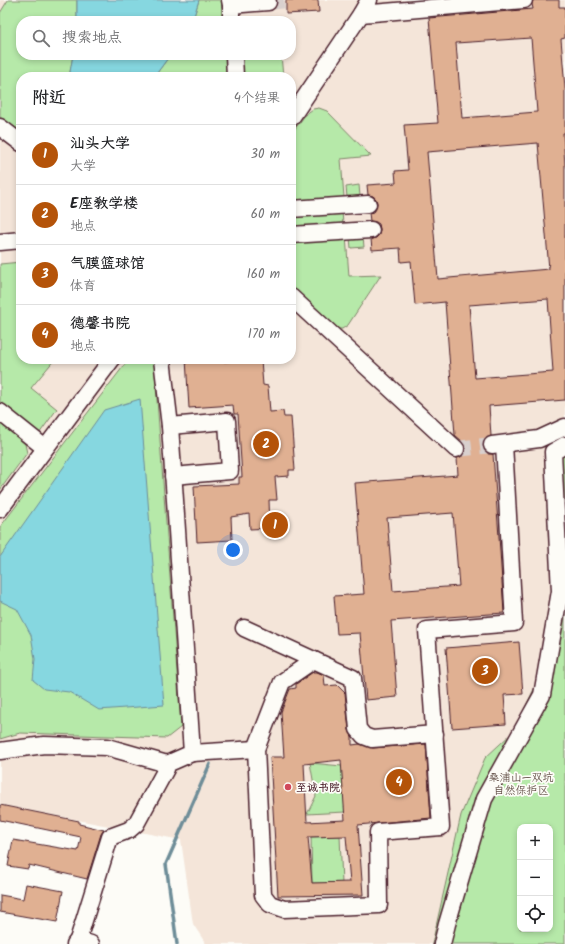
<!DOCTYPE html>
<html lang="zh">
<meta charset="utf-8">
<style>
:root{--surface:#fff;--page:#f2f2f2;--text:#202124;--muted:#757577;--line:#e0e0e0;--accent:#b45309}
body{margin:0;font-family:Kalam,"LXGW WenKai TC",sans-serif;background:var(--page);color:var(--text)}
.controls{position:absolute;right:12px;bottom:12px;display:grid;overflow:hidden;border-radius:8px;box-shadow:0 2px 6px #0003}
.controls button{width:36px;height:36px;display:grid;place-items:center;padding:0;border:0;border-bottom:1px solid var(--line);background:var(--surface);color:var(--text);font:20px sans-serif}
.you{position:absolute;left:233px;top:550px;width:14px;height:14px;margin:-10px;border:3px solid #fff;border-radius:50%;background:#1a73e8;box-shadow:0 0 0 6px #1a73e833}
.badge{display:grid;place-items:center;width:26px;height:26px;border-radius:50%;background:var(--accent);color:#fff;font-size:13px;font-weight:700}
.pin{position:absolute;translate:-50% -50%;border:2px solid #fff;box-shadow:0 1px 4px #0006}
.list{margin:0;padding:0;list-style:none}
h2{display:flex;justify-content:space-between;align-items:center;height:52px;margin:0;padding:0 16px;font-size:17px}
h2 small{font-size:13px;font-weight:400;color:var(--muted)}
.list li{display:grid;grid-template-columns:26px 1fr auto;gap:12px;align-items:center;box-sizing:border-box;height:60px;padding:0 16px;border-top:1px solid var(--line)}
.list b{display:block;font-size:15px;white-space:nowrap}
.list p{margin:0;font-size:13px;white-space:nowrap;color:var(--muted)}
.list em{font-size:13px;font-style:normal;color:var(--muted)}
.icon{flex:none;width:22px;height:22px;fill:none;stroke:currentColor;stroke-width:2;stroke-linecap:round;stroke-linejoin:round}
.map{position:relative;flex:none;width:565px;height:944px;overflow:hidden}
.search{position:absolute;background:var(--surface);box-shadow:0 2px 6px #0003;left:16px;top:16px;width:280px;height:44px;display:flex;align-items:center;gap:10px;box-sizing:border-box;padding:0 14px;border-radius:16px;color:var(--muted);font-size:15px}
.panel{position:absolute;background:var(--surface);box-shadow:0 2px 6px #0003;left:16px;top:72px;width:280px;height:292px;border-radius:16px}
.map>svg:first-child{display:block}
</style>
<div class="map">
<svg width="565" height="944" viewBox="0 0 565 944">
<rect width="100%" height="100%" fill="#fdfcf7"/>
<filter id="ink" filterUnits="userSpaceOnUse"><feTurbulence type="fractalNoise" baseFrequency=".025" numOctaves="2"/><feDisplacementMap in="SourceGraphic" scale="8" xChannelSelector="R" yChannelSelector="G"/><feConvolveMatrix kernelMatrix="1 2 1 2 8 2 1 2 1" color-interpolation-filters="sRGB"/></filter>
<g filter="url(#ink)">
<path fill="#f4e5d9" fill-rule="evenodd" d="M0,0h565v434l-12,170 -15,77 -25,51 -28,26 -53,186h-226l-13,-20 -12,-84 -181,-35zM21,21h270v34h-270zM21,77h270v282h-270z"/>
<g fill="#b6e9a9" stroke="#80846a" fill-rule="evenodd">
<polygon points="8,0 77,0 77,21 21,21 21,55 73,55 70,72 74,77 21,77 21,133 0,117 0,13"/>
<polygon points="199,0 223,0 225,21 196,21 194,16"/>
<polygon points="183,55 227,55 229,77 154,77 168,58"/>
<polygon points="237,55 281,55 283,77 239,77"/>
<polygon points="319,108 327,111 371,156 341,159 344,197 291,202 291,134 306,114 313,109"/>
<polygon points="359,185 360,196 347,197 346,187"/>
<polygon points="342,210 343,225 291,229 291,214"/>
<polygon points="346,236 349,276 381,275 348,325 342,329 334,329 291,292 291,240"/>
<polygon points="363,236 364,247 351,248 350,238"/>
<polygon points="21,262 21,359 55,359 31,388 57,409 39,434 0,403 0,264"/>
<polygon points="129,359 154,359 181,727 167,738 20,733 0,739 0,527"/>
<polygon points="0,423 25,444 27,453 0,490"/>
<path d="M565,434v510h-133l29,-129 24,-57 28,-26 25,-51 15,-77 -8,-157zM520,827h30v102h-30z"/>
<polygon points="310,763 342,766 345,812 307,814 316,796"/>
<polygon points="340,836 342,883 312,883 311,837"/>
</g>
<g fill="#86d7e0" stroke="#6e8d98">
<polygon points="77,0 199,0 194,16 196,21 77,21"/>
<polygon points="73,55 183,55 168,58 154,77 74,77 70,72"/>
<polygon points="140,399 164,705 99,710 69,692 44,689 33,680 35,659 31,635 17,609 0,601 0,557 104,410"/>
</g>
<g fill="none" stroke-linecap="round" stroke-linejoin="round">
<polyline stroke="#6e8d98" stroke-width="3.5" points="177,944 166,864 210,764"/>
</g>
<g fill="#e0b092" stroke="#4a1f2b" fill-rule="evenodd">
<polygon points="286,0 318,0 319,12 286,14"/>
<path d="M533,0h26v7h6v31l-4,1 4,49v45h-2l2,33v234l-76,6 2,30 -5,2 -3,3v5l2,5 3,3h5l7,97 4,62 -113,8 6,76 -31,3 -6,-67 -23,1 -3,-38 30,-2 -9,-111 103,-8 -1,-17 6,-2 2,-5v-5l-2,-4 -8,-7 -10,-133 -30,3 -4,-44 -10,1 -1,-14 -28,2 -1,-11 5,-1 3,-3 1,-6 -1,-5 -3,-2 -6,-1 -1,-8 5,-1 2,-3 1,-6 -1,-4 -3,-3 -5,-1 -1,-10 29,-2 -1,-12 13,-1 -4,-45 34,-2 -9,-105 104,-9 -1,-5zM531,38l6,74 -75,6 -6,-75zM538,143l11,126 -111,10 -11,-127zM548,299l5,73 -78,6 -6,-73zM453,513l6,73 -66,5 -6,-73z"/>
<polygon points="186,359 221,359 221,362 261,360 263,385 268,386 270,412 283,411 284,417 291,417 295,470 289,470 289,476 275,477 277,500 269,500 270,528 250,529 249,514 231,517 232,540 197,542 194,486 239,484 239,477 242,477 238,414 234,414 233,405 189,408"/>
<polygon points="519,642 523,694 504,695 506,724 452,728 446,648"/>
<path d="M313,672h4l7,3 1,11 12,-1 8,8 4,37 3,6v9l8,-1 13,4 53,-4 5,74 -73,7 5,70 -85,1 -8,-139h14l-3,-45 9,-23 6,-1v-4zM341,760l4,60 -38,2 -3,-58zM346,836l4,46 -38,1 -4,-46z"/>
<polygon points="0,805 79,821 79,824 104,830 101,834 87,879 29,865 28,869 8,866 13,840 78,851 81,837 0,820"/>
<polygon points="26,884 63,891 57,922 0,912 0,895 23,899"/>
</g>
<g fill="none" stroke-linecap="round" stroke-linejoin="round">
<g stroke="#d9d0ce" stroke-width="16" stroke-dasharray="16 8" stroke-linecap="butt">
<polyline points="268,2 286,0"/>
<polyline points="456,449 492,445"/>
</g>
<g stroke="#4a1f2b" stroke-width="19">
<g id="minor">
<polyline points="230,0 231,5 268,2"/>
<polyline points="231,5 231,21"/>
<polyline points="361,14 524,0"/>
<polyline points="234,55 235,77"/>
<polyline points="291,118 361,14 369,0"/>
<polyline points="0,127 21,143"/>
<polyline points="291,209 368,204"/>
<polyline points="291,235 371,230"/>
<polyline points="0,242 21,240"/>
<polyline points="291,297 456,449"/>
<polyline points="0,412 45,448"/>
<polyline points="170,426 227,421 230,471 173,476"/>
<polyline points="492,445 539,439 565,427"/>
<polyline points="0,509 112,359"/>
<polyline points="244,628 353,678 358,729 364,736 372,739 435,734"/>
<polyline points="314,660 282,682 256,749 263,895 270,904 284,909 379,905 378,832 441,827 427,630 514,623 504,444"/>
<polyline points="0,751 44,745 107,747 167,764"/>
<polyline points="192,753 256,749"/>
<polyline points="78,940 91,944"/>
<polyline points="75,944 78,940 110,837 129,830 136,824 166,769 167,764 192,753 170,426 162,359"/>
<polyline points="442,944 447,924 484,799 542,695 560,591 553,452 565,445"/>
</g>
</g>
<use href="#minor" stroke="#fdfcf7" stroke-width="16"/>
</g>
</g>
<circle fill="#d1495b" stroke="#fdfcf7" stroke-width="1.5" cx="288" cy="787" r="4"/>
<g text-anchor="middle" stroke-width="3.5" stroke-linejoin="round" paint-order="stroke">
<g font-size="11" fill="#65524a" stroke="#fdfcf7">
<text x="521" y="781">桑浦山—双坑<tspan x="521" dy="13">自然保护区</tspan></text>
</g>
<g font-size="11" font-weight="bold" fill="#4a1f2b" stroke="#fdfcf7" text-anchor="start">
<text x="296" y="791">至诚书院</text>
</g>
</g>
</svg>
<div class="controls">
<button>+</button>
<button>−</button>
<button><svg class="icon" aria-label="locate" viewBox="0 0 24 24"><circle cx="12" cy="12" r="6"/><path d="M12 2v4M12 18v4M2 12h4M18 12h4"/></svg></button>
</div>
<div class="you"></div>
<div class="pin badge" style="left:275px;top:525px">1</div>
<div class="pin badge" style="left:266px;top:444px">2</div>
<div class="pin badge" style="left:485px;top:671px">3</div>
<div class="pin badge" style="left:399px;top:782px">4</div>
<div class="search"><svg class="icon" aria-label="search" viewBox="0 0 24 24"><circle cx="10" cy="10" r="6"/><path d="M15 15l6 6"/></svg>搜索地点</div>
<section class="panel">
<h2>附近<small>4个结果</small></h2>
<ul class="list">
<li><span class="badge">1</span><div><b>汕头大学</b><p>大学</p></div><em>30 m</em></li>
<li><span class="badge">2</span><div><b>E座教学楼</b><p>地点</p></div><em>60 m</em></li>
<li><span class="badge">3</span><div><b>气膜篮球馆</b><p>体育</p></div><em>160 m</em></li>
<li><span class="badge">4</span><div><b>德馨书院</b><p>地点</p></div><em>170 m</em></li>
</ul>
</section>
</div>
